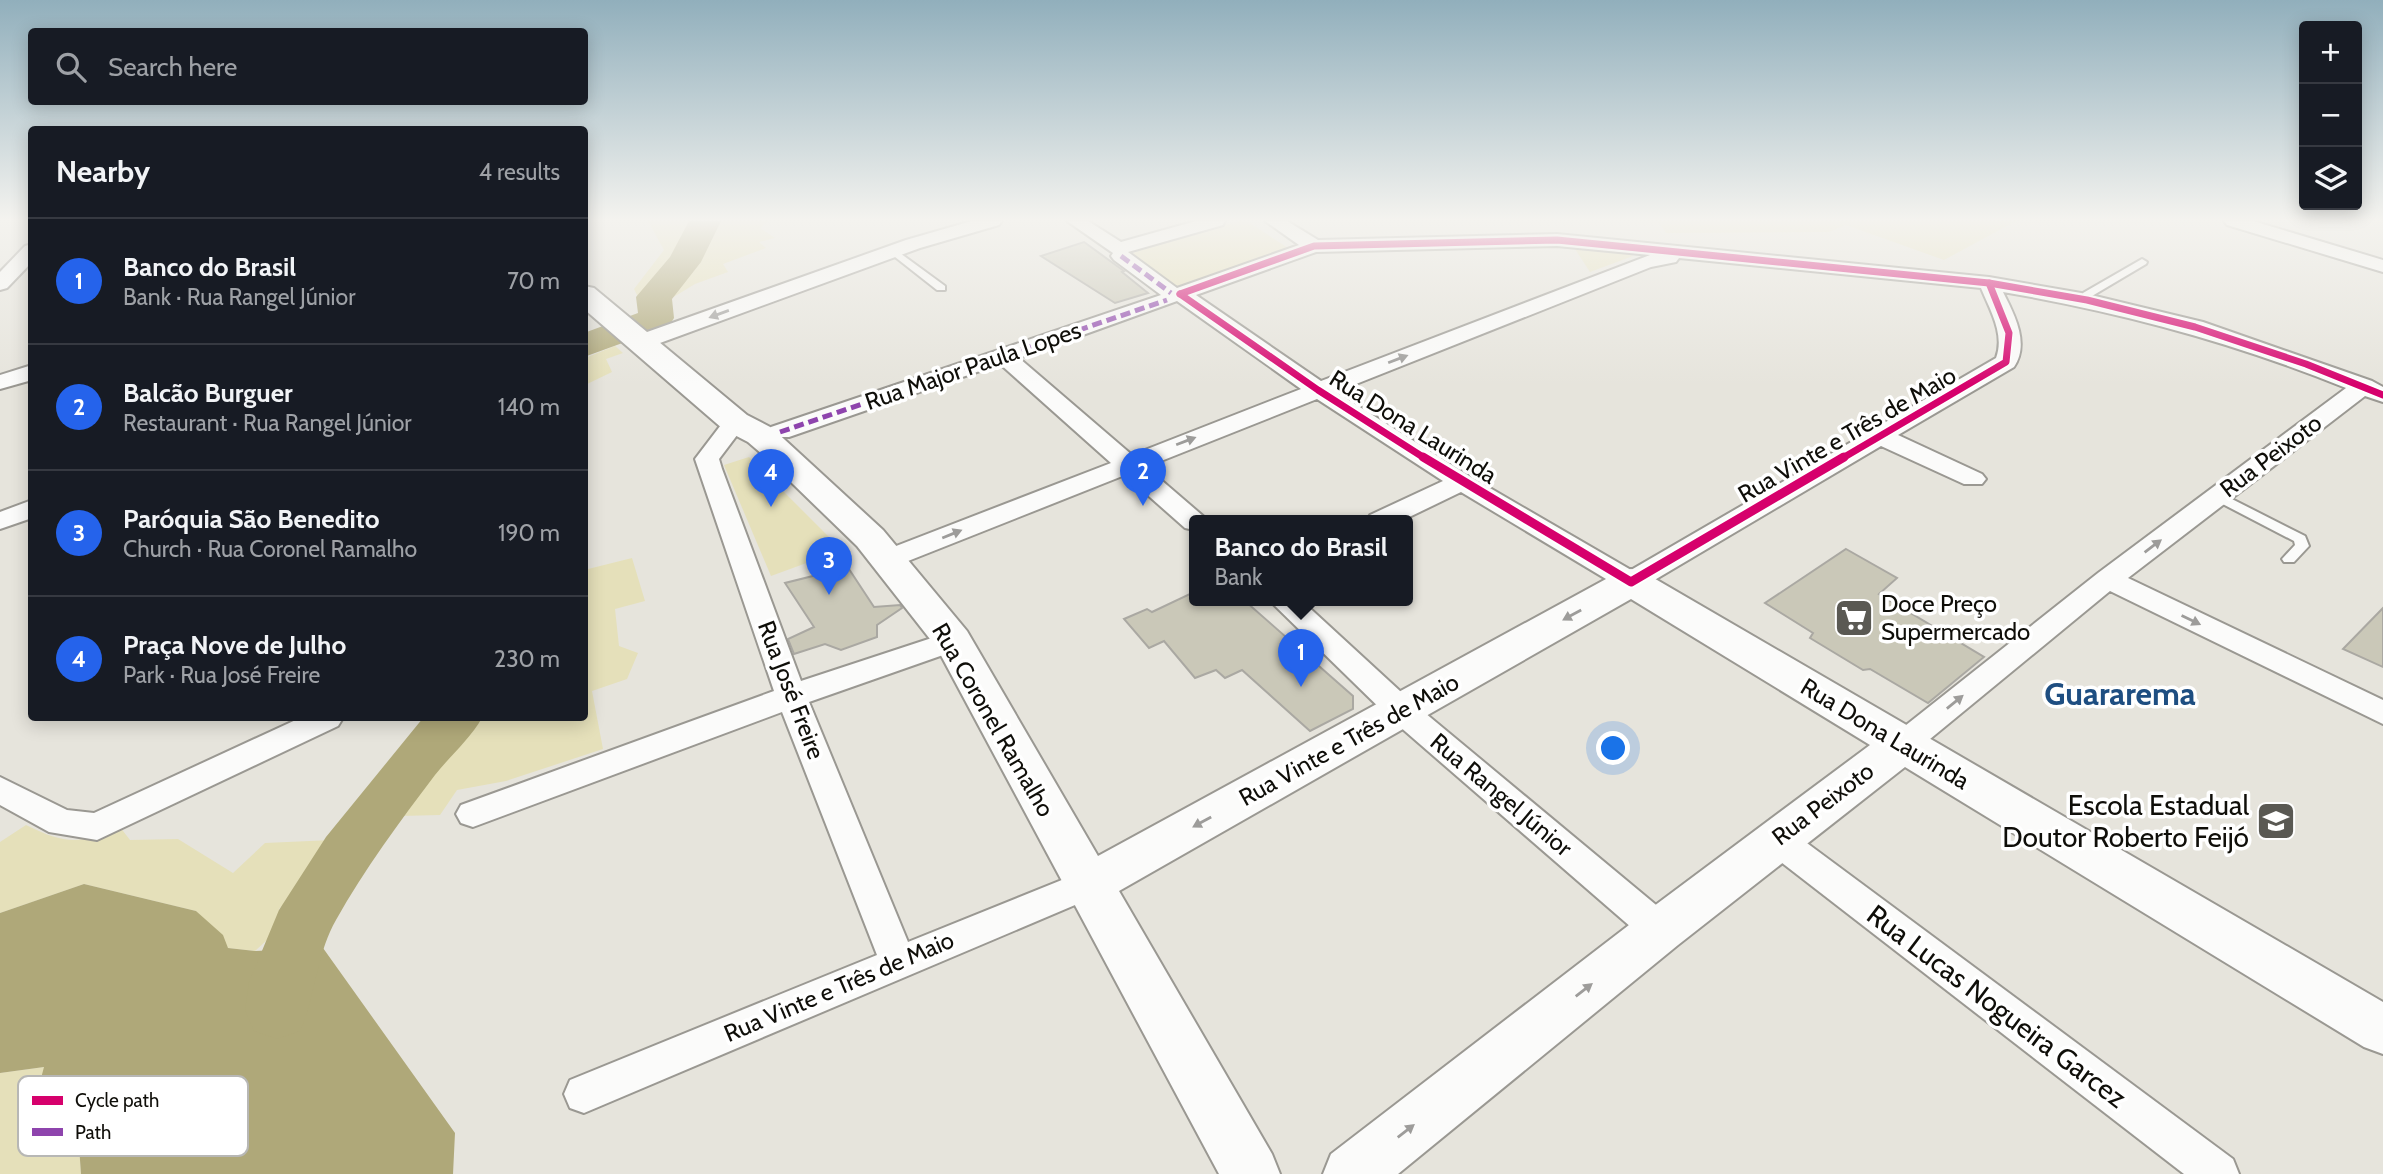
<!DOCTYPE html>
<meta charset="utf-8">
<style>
:root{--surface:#171b24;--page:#242831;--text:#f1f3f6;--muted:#9ea1a6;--line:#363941;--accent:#2563eb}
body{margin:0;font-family:Cabin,sans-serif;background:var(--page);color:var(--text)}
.controls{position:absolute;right:21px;top:21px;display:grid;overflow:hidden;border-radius:7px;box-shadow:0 4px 18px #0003}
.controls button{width:63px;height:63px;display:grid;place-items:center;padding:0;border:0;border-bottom:2px solid var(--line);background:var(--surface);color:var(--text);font:35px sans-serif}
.you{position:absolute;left:1614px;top:749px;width:24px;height:24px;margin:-18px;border:5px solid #fff;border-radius:50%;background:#1a73e8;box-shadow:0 0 0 10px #1a73e833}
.badge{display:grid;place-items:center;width:46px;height:46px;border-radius:50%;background:var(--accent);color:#fff;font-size:23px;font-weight:700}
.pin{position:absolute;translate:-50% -58px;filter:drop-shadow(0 2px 4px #0008)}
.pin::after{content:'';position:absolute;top:37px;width:24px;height:21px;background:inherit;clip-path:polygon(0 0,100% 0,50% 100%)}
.popup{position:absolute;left:1189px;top:515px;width:224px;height:91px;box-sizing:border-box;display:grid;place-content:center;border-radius:7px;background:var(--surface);filter:drop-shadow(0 2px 5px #0005);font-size:23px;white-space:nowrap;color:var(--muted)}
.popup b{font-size:26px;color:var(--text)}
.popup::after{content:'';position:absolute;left:50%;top:100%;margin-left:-14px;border:14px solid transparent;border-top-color:var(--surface)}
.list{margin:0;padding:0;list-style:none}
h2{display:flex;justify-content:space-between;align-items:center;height:91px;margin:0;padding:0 28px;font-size:30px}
h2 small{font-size:23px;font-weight:400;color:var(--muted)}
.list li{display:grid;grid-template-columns:46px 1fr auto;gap:21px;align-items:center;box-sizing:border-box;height:126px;padding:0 28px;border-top:2px solid var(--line)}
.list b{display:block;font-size:26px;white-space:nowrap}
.list p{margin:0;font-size:23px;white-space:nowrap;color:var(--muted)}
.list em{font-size:23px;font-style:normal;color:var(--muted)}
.icon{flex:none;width:38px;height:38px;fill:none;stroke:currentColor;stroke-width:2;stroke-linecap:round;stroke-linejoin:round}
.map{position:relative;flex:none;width:2383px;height:1174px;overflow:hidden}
.search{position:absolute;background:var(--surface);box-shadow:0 4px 18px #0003;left:28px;top:28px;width:560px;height:77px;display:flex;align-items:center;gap:18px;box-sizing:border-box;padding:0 24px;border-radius:7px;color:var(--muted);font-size:26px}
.panel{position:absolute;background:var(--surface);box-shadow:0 4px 18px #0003;left:28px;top:126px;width:560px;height:595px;border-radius:7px}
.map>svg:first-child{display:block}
</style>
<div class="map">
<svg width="2383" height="1174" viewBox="0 0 2383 1174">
<rect width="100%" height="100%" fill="#e6e4dc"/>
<g fill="#e5e0ba">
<polygon points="648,221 769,221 760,228 775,238 759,242 766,248 723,264 728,272 695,284 667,301 649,295 638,297 634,289 664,250"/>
<polygon points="1238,221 1248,222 1288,248 1180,290 1129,254"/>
<polygon points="1658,221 2016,221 1944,260 1846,225 1829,232 1666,233"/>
<polygon points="1577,248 1624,252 1633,256 1590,272 1575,249"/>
<polygon points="615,346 623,353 606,359 612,372 585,385 585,358"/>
<polygon points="749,457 842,550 771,576 724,465"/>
<polygon points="632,558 645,601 615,609 619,646 638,653 627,679 592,691 603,749 506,781 457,790 440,815 400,816 457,738 482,718 584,718 585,563 588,569"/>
<path d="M26,825c40,20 54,19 94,2l10,13 48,-1 55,34 32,-30 67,-3 -19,35 -34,34v20l-24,22 -27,-3 -32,-37 -112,-27 -84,29v-71z"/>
<polygon points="44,1067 79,1146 81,1174 0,1174 0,1073"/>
</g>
<polygon fill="#afa879" points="84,884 196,911 223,935 228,948 255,951 323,948 455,1133 453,1174 81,1174 79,1146 30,1120 44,1067 0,1073 0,913"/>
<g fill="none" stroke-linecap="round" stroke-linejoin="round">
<g fill="#afa879" fill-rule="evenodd">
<polygon points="689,221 721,221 701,262 672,299 674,318 669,326 584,357 584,333 638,313 636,297 670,257"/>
<path d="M423,718h59c-12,21 -32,38 -47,57 -35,46 -71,95 -99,145 -20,35 -20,75 -36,111l-23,8 -23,-8 -9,-21 4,-28 30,-72 47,-73z"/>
</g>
</g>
<g fill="#cac8b8" stroke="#aaa8a2" stroke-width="2">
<polygon points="1084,242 1124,271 1122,272 1148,293 1115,303 1041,256"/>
<polygon points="1846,549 1897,578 1879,594 1984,657 1928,703 1870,669 1863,670 1810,638 1813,633 1765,603"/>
<polygon points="845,563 874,607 900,605 902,608 877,625 877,637 841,650 825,644 794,654 788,639 814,627 785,583 829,572"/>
<polygon points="1194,592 1194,601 1245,601 1353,696 1353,709 1310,731 1242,670 1225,678 1216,670 1195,678 1164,641 1149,648 1124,619 1147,609 1152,612"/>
<polygon points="2383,608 2383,667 2343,649"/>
</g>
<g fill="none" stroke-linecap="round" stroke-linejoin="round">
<g stroke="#9a9892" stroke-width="4">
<g id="lane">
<polygon points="893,248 945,286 945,290 937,290 890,253 890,249"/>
<polygon points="2142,259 2147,262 2146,264 2092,296 2091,302 2083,302 2083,293"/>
<polygon points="2218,492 2305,536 2309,546 2294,562 2284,562 2282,559 2295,545 2294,541 2213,499 2212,496"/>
</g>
</g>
<g stroke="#9a9892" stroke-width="4">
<g id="street">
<polygon points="972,221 1002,221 999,225 920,248 649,347 641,349 630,342 633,337 906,240"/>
<path d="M1067,221h21l33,21 75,-21h29l-2,4 -95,27 49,36 122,-43 -34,-24h22l31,19 239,-6 432,43 98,17 116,28 169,59 11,6v15l-18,-6 -237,182 255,122v24l-273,-133 -197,162 -11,4 -11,-4 -5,-8 5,-8 207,-164 248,-185c-111,-45 -225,-76 -343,-96 11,22 27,51 11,75l-116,68 84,39 4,5 -4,5h-18l-83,-38 -240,142 -10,3 -10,-3 -160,-96 -60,29h-35l4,-6 73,-34 -126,-82 -171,68 57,49 3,5h-12v9l-9,-2 -60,-53 -227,90 -10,3 -10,-3 -4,-6 4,-6 233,-90 -111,-99 -211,73h-18l-3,-5 3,-5 390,-132 -47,-35 -3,-4 2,-3zM1557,246l93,9 -329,126 -125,-86 120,-43zM1679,258l302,30c9,22 24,46 15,70l-365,212 -160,-93 -135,-85 315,-125 25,-5zM1177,301l124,88 -169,66 -113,-97z"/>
<polygon points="2224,221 2253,221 2383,260 2383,272 2227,225"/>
<polygon points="32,244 32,262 7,288 0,290 0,272 25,246"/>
<polygon points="32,365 32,380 0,389 0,375"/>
<polygon points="735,415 743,417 747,422 719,459 722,469 801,681 953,631 963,634 968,641 963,648 809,702 908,942 1089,869 1101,874 1107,884 1101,894 584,1113 570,1108 564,1094 570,1080 877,955 782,712 473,827 461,823 456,814 461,805 774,691 695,459 727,417"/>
<polygon points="32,500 32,518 0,529 0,512"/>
<polygon points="1270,601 1302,601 1413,703 1673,919 1678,930 1673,941 1660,946 1647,941 1391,719"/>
<polygon points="300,718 343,718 338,726 97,840 49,832 0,805 0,777 67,810 94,813"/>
<polygon points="1776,825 1788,829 2233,1159 2239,1174 2184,1174 1764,849 1759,839 1764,829"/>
</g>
</g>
<g stroke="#9a9892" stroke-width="4">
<polygon id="secondary" points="584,286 594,288 747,415 772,428 883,530 967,631 1098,856 1617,573 1631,569 1645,573 2383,1002 2383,1054 2364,1047 1905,767 1678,945 1398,1174 1323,1174 1331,1154 1642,915 1870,745 1631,599 1119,891 1272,1154 1280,1174 1219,1174 937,648 857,546 762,454 748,442 723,429 584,309"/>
</g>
<use href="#lane" fill="#fbfbfa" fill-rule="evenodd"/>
<use href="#street" fill="#fbfbfa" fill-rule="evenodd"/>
<use href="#secondary" fill="#fbfbfa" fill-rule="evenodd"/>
<g stroke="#8e44ad" stroke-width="5" stroke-dasharray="10 5" stroke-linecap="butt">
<polyline points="1121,256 1171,293"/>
<polyline points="780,432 1167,300"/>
</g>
<g stroke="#fff" stroke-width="10">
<g id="cycleway-far1">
<polyline points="1180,294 1314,246 1557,240 1989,283 2087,300 2195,327 2306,364 2383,395"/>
<polyline points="1180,294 1318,390 1426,459"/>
<polyline points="1841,459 2006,362 2009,333 1989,283"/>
</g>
</g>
<g stroke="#fff" stroke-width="13">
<polyline id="cycleway" points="1423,457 1631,582 1844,457"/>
</g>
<use href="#cycleway-far1" stroke="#d6006c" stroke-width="7"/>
<use href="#cycleway" stroke="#d6006c" stroke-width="9"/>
</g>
<defs><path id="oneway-solid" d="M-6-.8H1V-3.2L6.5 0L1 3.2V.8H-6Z" transform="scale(1.75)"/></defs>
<g fill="#9d9c9a">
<use href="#oneway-solid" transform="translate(719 314) rotate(160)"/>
<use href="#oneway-solid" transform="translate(1398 359) rotate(-21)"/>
<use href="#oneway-solid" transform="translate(1186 441) rotate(-21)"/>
<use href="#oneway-solid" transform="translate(952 534) rotate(-22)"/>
<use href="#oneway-solid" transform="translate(2153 546) rotate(-37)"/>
<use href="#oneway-solid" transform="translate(1572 615) rotate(151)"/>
<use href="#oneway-solid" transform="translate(2191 620) rotate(26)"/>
<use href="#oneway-solid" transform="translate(1955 702) rotate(-39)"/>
<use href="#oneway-solid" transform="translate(1202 822) rotate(151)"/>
<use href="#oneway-solid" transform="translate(1584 990) rotate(-38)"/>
<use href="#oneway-solid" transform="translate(1406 1131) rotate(-38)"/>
</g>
<linearGradient id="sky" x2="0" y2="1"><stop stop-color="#91afbc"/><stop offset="0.57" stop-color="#f4f3ef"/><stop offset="1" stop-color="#f4f3ef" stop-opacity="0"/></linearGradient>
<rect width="2383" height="385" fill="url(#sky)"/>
<defs>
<g id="supermarket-square" transform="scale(2.0125)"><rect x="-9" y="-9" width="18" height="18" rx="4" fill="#5a5953" stroke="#fff"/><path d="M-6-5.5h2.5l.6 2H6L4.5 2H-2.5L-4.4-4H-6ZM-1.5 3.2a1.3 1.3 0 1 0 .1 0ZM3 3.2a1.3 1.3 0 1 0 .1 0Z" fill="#fff"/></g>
<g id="school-square" transform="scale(2.0125)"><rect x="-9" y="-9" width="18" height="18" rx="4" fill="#5a5953" stroke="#fff"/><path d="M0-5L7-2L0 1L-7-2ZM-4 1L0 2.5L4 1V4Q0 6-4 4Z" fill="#fff"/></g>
</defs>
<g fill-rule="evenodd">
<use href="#supermarket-square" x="1854" y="618"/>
<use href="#school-square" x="2276" y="821"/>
</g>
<g text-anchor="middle" stroke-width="7" stroke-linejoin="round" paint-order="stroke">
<g font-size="24" fill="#0f0e09" stroke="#fff">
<text transform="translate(973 366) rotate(-19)" y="8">Rua Major Paula Lopes</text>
<text transform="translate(1413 427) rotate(32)" y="8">Rua Dona Laurinda</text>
<text transform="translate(1847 435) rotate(-30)" y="8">Rua Vinte e Três de Maio</text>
<text transform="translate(2271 456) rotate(-37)" y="8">Rua Peixoto</text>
<text transform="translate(791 690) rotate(69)" y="8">Rua José Freire</text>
<text transform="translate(993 720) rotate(60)" y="8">Rua Coronel Ramalho</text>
<text transform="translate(1885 734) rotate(31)" y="8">Rua Dona Laurinda</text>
<text transform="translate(1349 740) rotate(-29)" y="8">Rua Vinte e Três de Maio</text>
<text transform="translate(1501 795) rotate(40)" y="8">Rua Rangel Júnior</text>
<text transform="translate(1823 804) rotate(-37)" y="8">Rua Peixoto</text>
<text transform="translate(839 987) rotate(-23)" y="8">Rua Vinte e Três de Maio</text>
</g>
<g font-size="24" fill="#0f0e09" stroke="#fff" text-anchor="start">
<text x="1881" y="612">Doce Preço<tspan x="1881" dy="28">Supermercado</tspan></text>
</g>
<g font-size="28" fill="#0f0e09" stroke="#fff" text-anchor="end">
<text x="2249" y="815">Escola Estadual<tspan x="2249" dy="32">Doutor Roberto Feijó</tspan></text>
</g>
<g font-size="28" fill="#0f0e09" stroke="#fff">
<text transform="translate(1997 1006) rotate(37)" y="10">Rua Lucas Nogueira Garcez</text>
</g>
<g font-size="32" font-weight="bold" fill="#1e4e81" stroke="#fff">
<text x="2120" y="705">Guararema</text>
</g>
</g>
<rect x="18" y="1076" width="230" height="80" rx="10" fill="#fff" stroke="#b7b7b5" stroke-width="2"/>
<rect x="32" y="1096" width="31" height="9" fill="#d6006c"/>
<rect x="32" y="1128" width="31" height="8" fill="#8e44ad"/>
<g font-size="19" fill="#0f0e09">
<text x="75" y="1107">Cycle path</text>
<text x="75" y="1139">Path</text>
</g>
</svg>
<div class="controls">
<button>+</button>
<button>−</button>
<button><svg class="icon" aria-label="layers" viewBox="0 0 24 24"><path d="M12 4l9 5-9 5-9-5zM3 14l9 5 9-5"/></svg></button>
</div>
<div class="you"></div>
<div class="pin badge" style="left:1301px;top:687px">1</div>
<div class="popup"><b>Banco do Brasil</b>Bank</div>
<div class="pin badge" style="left:1143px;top:506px">2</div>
<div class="pin badge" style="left:829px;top:595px">3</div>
<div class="pin badge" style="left:771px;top:507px">4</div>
<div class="search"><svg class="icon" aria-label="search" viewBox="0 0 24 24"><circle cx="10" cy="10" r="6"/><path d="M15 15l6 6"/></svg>Search here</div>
<section class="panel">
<h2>Nearby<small>4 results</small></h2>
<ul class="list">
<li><span class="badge">1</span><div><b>Banco do Brasil</b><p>Bank · Rua Rangel Júnior</p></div><em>70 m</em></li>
<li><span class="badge">2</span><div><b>Balcão Burguer</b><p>Restaurant · Rua Rangel Júnior</p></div><em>140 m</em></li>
<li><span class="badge">3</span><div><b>Paróquia São Benedito</b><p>Church · Rua Coronel Ramalho</p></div><em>190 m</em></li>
<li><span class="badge">4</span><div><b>Praça Nove de Julho</b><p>Park · Rua José Freire</p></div><em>230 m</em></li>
</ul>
</section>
</div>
